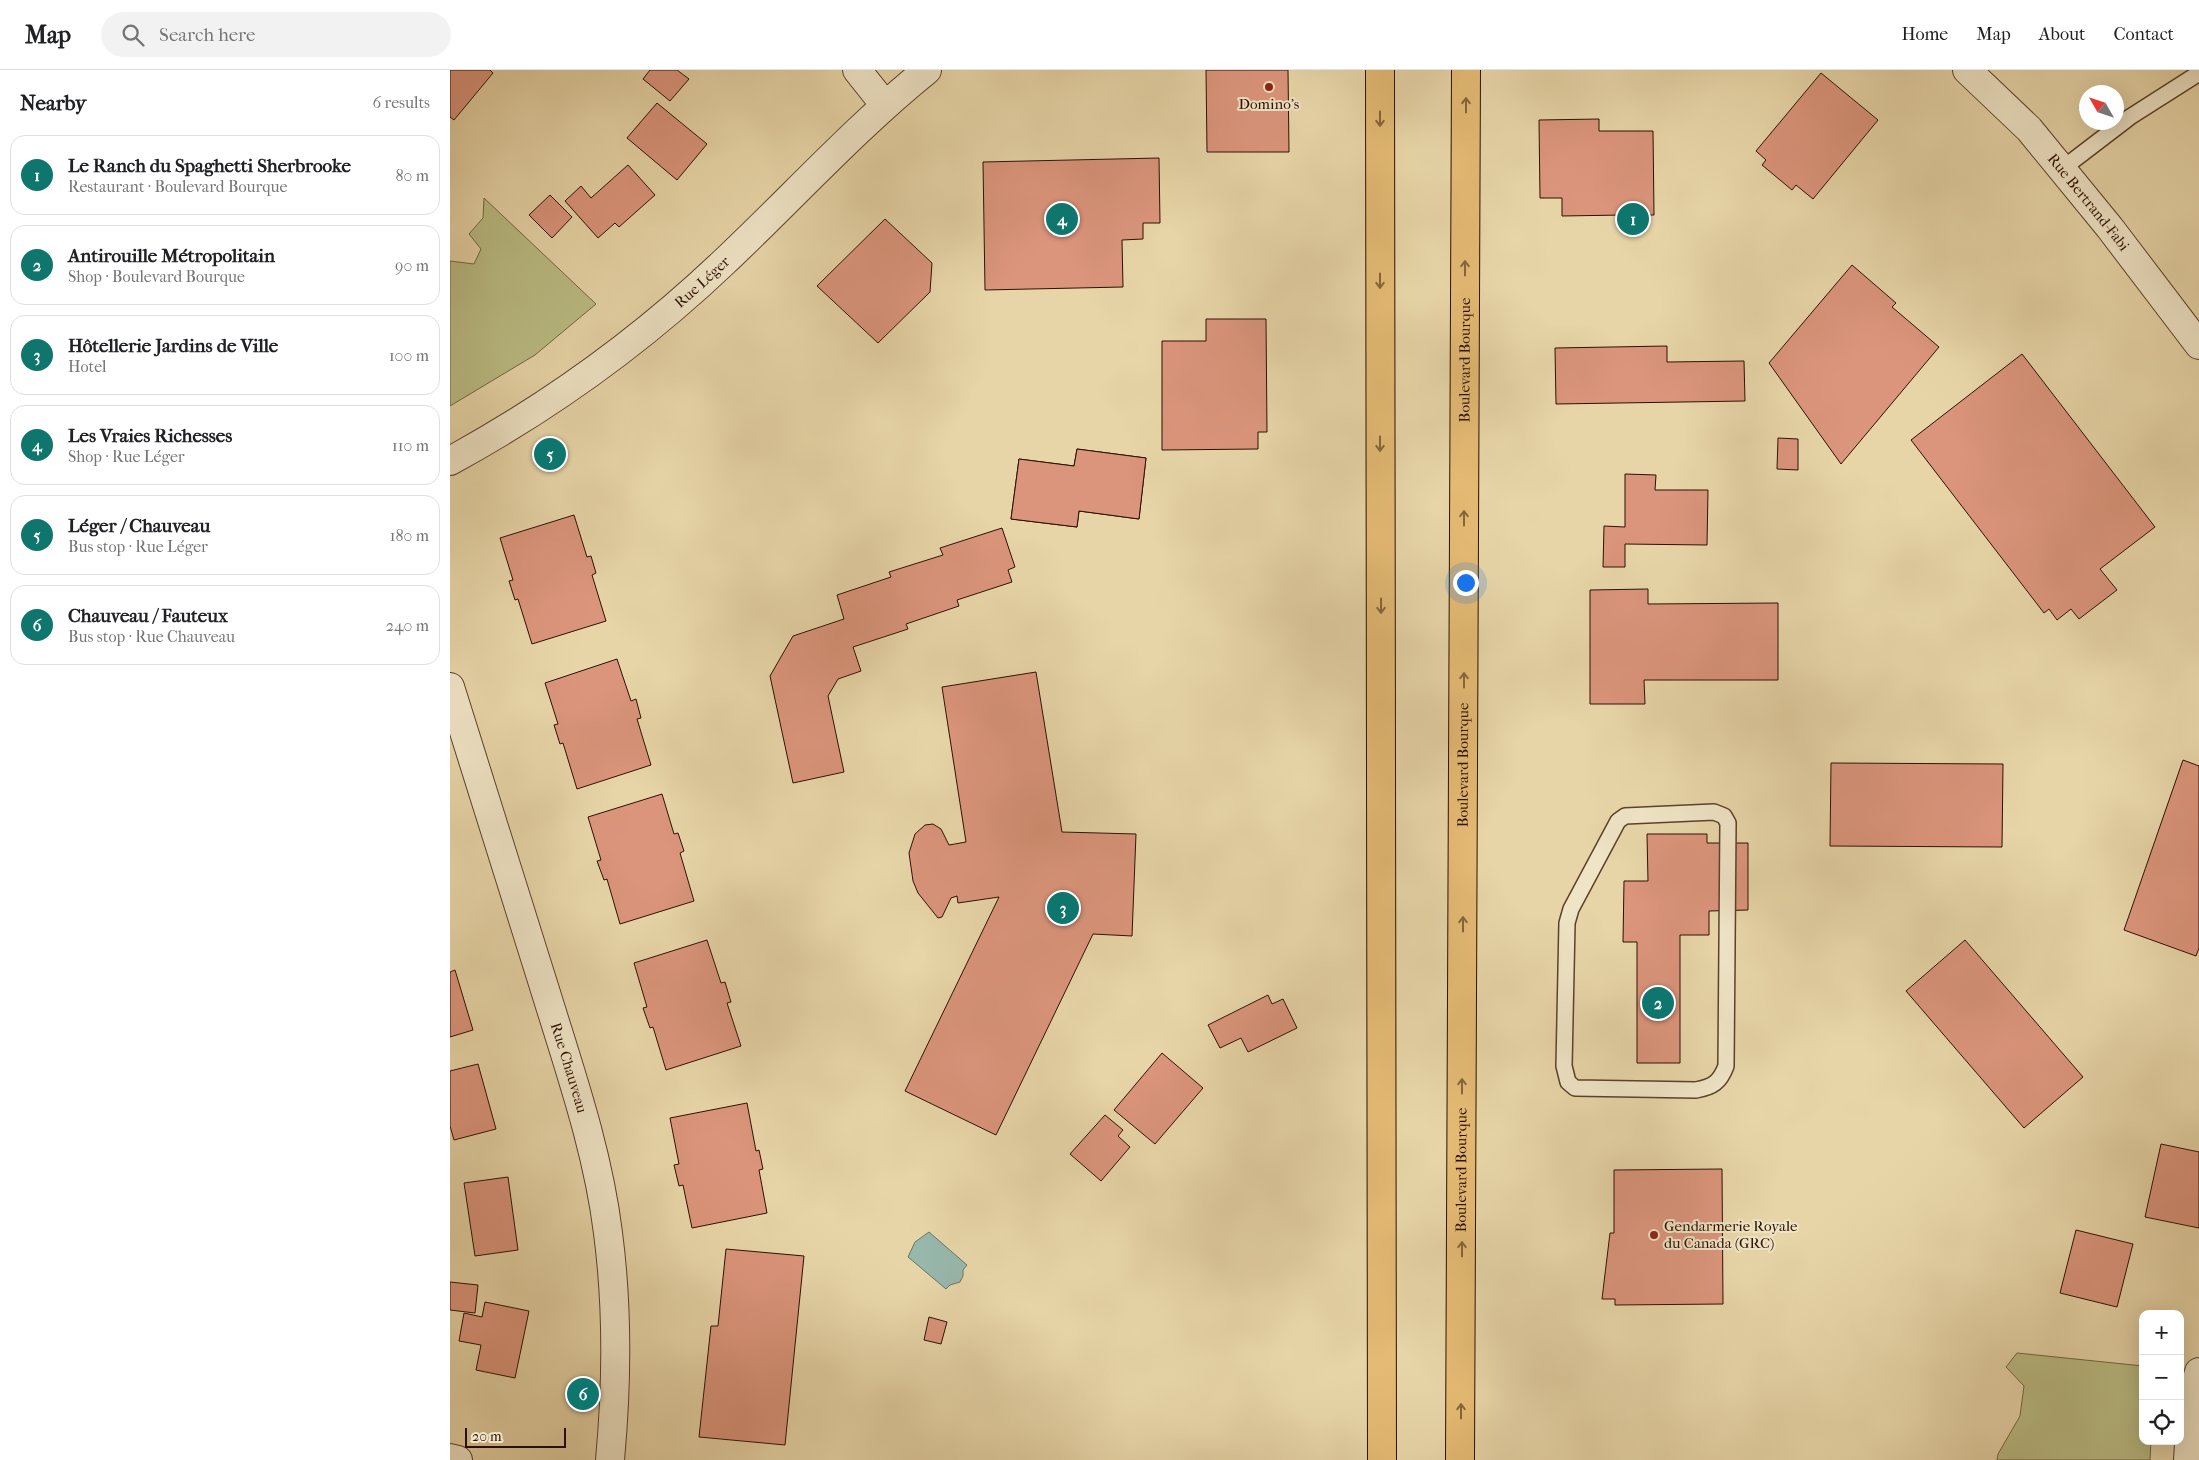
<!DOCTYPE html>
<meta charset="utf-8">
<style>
:root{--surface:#fff;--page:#f2f2f2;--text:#202124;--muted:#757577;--line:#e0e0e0;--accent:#0f766e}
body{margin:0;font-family:"IM FELL French Canon",serif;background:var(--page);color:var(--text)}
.controls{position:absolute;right:15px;bottom:15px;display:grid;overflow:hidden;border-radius:10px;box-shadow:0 5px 20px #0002}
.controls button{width:45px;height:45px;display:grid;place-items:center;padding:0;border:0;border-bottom:1px solid var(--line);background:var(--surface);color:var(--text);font:25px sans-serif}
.compass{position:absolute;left:1629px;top:15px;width:45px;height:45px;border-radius:50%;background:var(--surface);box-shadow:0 5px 20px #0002;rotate:309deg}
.scale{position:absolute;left:15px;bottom:12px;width:101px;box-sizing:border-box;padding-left:5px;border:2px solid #2c1000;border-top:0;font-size:14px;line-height:18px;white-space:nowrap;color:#2c1000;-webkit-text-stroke:4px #efe4c6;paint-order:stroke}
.you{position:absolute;left:1015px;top:512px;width:18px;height:18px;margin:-12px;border:4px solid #fff;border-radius:50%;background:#1a73e8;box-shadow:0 0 0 8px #1a73e833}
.badge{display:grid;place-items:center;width:32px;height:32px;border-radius:50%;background:var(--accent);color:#fff;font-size:16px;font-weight:700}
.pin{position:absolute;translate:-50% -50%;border:2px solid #fff;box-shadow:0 1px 5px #0006}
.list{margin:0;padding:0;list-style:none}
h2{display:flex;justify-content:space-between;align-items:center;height:65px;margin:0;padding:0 20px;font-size:21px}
h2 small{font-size:16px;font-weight:400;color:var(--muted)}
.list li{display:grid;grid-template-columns:32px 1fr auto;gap:15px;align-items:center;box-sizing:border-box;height:80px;margin:0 10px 10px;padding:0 10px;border:1px solid var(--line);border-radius:15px}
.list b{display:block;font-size:19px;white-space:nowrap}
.list p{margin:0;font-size:16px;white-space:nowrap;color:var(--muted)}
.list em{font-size:16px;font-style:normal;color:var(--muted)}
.icon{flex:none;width:28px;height:28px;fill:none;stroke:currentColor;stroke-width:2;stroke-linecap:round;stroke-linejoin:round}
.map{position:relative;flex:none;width:1749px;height:1390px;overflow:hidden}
header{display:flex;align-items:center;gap:30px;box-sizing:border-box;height:70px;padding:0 25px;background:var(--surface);border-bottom:1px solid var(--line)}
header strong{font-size:24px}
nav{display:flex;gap:28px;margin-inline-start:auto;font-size:18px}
.search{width:350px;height:45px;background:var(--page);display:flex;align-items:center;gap:12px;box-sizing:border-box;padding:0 18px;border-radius:28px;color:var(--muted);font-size:19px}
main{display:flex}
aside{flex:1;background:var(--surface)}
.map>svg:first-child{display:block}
</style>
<header>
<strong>Map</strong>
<div class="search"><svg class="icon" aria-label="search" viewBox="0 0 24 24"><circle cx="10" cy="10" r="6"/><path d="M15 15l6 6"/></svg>Search here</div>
<nav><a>Home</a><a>Map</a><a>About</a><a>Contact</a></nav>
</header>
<main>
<aside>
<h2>Nearby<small>6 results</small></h2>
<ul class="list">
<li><span class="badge">1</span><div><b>Le Ranch du Spaghetti Sherbrooke</b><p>Restaurant · Boulevard Bourque</p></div><em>80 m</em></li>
<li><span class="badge">2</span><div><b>Antirouille Métropolitain</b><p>Shop · Boulevard Bourque</p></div><em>90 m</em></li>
<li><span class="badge">3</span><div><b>Hôtellerie Jardins de Ville</b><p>Hotel</p></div><em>100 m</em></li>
<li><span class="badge">4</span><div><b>Les Vraies Richesses</b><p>Shop · Rue Léger</p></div><em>110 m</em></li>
<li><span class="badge">5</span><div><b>Léger / Chauveau</b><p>Bus stop · Rue Léger</p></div><em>180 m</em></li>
<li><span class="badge">6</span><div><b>Chauveau / Fauteux</b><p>Bus stop · Rue Chauveau</p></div><em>240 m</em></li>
</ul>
</aside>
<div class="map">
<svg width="1749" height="1390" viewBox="0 0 1749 1390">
<rect width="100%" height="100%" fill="#e7d5a8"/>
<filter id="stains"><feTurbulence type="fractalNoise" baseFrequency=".004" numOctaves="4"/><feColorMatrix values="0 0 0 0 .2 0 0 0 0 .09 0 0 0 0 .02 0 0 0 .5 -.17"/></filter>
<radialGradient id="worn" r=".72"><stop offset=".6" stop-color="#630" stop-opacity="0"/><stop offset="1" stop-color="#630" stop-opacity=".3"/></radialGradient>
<g fill="#babc84" stroke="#736642">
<polygon points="34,128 146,234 85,285 0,336 0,191 24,194 31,179 19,164 33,148"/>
<polygon points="1567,1283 1693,1296 1693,1371 1701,1371 1700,1390 1547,1390 1548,1384 1570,1346 1574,1316 1556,1297"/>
</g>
<polygon fill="#97b8ac" stroke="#6c7567" points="479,1162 517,1195 513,1200 513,1206 510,1212 500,1215 496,1219 458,1187 465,1172"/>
<g fill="#db957c" stroke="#2c1000">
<polygon points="0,0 40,0 43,3 4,50 0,47"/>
<polygon points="200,0 227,0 239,9 220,31 193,9"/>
<polygon points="756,0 838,0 839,82 757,82"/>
<polygon points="1371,3 1428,50 1363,129 1346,115 1342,120 1312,95 1316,90 1306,81"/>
<polygon points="207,33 257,74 227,110 177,68"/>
<polygon points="1149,49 1149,61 1203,61 1204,145 1191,145 1191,161 1173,161 1173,145 1112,146 1112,128 1090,128 1089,50"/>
<polygon points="709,88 710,153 693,153 693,169 672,170 673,217 535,220 533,92"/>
<polygon points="178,95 205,125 169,157 165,153 148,168 115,131 131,116 141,128"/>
<polygon points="100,125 122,147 102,168 79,145"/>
<polygon points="435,149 482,193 480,222 428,273 367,216"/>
<polygon points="1402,195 1446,233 1442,237 1489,277 1391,394 1319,293"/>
<polygon points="756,249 816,249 817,362 808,362 808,379 712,380 712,271 756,271"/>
<polygon points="1217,276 1217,292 1294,291 1295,331 1106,334 1105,278"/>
<polygon points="1572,284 1705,457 1650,499 1667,520 1629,549 1621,539 1607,550 1599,539 1594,543 1461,370"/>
<polygon points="1328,368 1348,369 1348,400 1327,399"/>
<polygon points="627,379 696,388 689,449 629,441 627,457 561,449 569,389 624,396"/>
<polygon points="627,379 696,388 689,449 629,441 627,457 561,449 569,389 624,396"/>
<polygon points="1175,404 1206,405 1205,420 1258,420 1257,475 1175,474 1175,497 1153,497 1154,456 1175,457"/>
<polygon points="124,445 137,487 141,486 146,503 142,505 156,551 82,574 68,529 65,530 59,511 63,510 50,468"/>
<polygon points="552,458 565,497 558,500 562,512 507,530 509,536 456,554 458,559 403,577 411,601 388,609 378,626 394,702 343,713 320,606 343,566 394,549 387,525 441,507 439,502 493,485 490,478"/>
<polygon points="1198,519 1198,534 1328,533 1328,610 1194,610 1195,634 1140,634 1140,520"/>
<polygon points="167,589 181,631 186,629 191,648 187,649 201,695 127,719 113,673 110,674 104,655 108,654 95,613"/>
<polygon points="586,602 612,762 686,764 682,866 643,864 546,1065 455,1021 549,827 508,833 507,826 501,828 492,847 488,848 468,823 463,811 459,783 465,764 475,755 483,754 491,759 499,775 516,772 492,617"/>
<polygon points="1733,690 1749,696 1749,878 1746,886 1674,860"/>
<polygon points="1381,693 1553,694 1552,777 1380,776"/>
<polygon points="212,724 224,764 228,763 234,781 230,783 244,831 170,854 157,809 154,810 147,791 151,790 138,747"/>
<polygon points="1197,764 1257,764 1257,773 1298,773 1298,840 1259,841 1259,865 1230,865 1230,993 1187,993 1187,872 1173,872 1174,811 1198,811"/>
<polygon points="257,870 271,913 275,912 281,932 277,933 291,976 216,1000 203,957 200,958 193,938 197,937 184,893"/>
<polygon points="1515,870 1633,1007 1574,1058 1456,921"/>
<polygon points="5,900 23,960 0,967 0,902"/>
<polygon points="818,925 822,934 833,929 847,958 798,982 791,968 770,978 758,955"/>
<polygon points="712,983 753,1018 705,1074 664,1040"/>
<polygon points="28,994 46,1059 4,1070 0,1056 0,1001"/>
<polygon points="297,1033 306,1081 309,1080 313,1099 309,1100 317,1143 242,1158 233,1115 229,1116 224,1095 229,1094 220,1048"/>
<polygon points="655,1045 673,1060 668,1066 680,1077 651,1111 620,1084"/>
<polygon points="1711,1074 1749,1082 1749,1158 1695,1147"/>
<polygon points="1272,1099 1273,1234 1165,1235 1165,1229 1152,1229 1160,1163 1164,1163 1164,1100"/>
<polygon points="58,1107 68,1180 25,1186 14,1113"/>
<polygon points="1626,1160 1683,1174 1667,1237 1610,1223"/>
<polygon points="276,1179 354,1186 335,1375 249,1367 261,1256 268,1256"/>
<polygon points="0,1212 28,1215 25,1243 0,1240"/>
<polygon points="35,1232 79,1241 65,1308 26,1300 31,1275 9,1271 14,1243 32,1247"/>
<polygon points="479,1247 497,1252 491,1274 474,1270"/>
</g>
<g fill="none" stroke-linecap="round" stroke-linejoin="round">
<g stroke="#5b412a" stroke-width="18">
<g id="service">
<polyline points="1612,99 1680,47 1749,3"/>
<path d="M1264,742l10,4 4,7 -2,243c-6,16 -13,21 -30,24l-121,-2 -7,-6 -4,-16 3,-143 4,-14 47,-88 7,-5z"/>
</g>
</g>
<g stroke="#5b412a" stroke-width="30">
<g id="minor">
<polyline points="407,0 434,34"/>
<path id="s1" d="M0,617c32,102 64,204 96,306 24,78 52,158 62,240 10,76 9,151 2,227"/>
<polyline points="0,1388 8,1390"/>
<polyline points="1738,1390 1742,1327 1749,1302"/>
</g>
</g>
<g stroke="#5b412a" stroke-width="30">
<g id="tertiary">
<path id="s2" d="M1517,0l62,59 81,99 89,117"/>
<path id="s3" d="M0,391c99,-54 192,-121 274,-199 68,-64 130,-133 203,-192"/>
</g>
</g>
<g stroke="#2c1000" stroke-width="30">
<g id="primary">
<polyline points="930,0 932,1390"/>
<path id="s4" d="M1010,1390l6,-1390"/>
</g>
</g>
<use href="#service" stroke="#efe4c6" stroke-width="15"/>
<use href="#minor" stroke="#efe4c6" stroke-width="28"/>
<use href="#tertiary" stroke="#efe4c6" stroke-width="28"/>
<use href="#primary" stroke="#e4ba74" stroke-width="28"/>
</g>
<defs><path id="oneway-shaft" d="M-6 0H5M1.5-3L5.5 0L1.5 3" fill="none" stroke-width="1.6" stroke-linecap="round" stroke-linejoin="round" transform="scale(1.25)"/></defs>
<g stroke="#88653a">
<use href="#oneway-shaft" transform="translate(1016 35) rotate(-90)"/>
<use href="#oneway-shaft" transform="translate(930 49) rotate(90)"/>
<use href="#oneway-shaft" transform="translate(1015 198) rotate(-90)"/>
<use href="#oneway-shaft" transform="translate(930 211) rotate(90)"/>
<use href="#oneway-shaft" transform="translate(930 374) rotate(90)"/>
<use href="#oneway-shaft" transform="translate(1014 448) rotate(-90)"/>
<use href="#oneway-shaft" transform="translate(931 536) rotate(90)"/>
<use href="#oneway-shaft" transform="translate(1014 610) rotate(-90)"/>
<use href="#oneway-shaft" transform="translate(1013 854) rotate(-90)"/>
<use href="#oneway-shaft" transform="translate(1012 1016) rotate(-90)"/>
<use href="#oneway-shaft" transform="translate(1012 1179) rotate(-90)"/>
<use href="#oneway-shaft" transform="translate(1011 1341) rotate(-90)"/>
</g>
<g fill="#8f2418" stroke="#efe4c6" stroke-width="2">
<circle cx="819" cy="17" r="5"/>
<circle cx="1204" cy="1165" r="5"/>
</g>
<g text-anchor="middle" stroke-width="4" stroke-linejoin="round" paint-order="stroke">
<g font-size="15" fill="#2c1000" stroke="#efe4c6">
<text x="819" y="39">Domino's</text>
<text x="1214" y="1161" text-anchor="start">Gendarmerie Royale<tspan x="1214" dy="17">du Canada (GRC)</tspan></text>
</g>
<g font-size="15" fill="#2c1000" stroke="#efe4c6">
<text dy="5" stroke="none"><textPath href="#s2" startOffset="180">Rue Bertrand-Fabi</textPath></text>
<text dy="5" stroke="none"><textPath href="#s3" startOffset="310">Rue Léger</textPath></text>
<text dy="5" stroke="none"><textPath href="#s4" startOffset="1100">Boulevard Bourque</textPath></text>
<text dy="5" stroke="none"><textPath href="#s4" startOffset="695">Boulevard Bourque</textPath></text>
<text dy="5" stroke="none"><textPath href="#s1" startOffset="399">Rue Chauveau</textPath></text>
<text dy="5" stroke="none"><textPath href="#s4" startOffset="290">Boulevard Bourque</textPath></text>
</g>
</g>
<rect width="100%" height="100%" filter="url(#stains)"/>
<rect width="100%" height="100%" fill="url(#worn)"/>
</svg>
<div class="controls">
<button>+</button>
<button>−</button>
<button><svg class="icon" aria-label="locate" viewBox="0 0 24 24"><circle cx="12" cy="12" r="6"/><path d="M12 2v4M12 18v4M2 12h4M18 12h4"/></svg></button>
</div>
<svg class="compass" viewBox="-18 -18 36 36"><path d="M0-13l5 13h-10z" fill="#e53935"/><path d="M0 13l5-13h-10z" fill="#757577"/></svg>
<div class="scale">20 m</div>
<div class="you"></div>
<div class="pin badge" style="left:1183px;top:149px">1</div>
<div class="pin badge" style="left:1208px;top:933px">2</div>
<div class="pin badge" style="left:613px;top:838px">3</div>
<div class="pin badge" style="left:612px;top:149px">4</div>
<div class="pin badge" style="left:100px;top:384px">5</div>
<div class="pin badge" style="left:133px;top:1324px">6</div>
</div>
</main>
